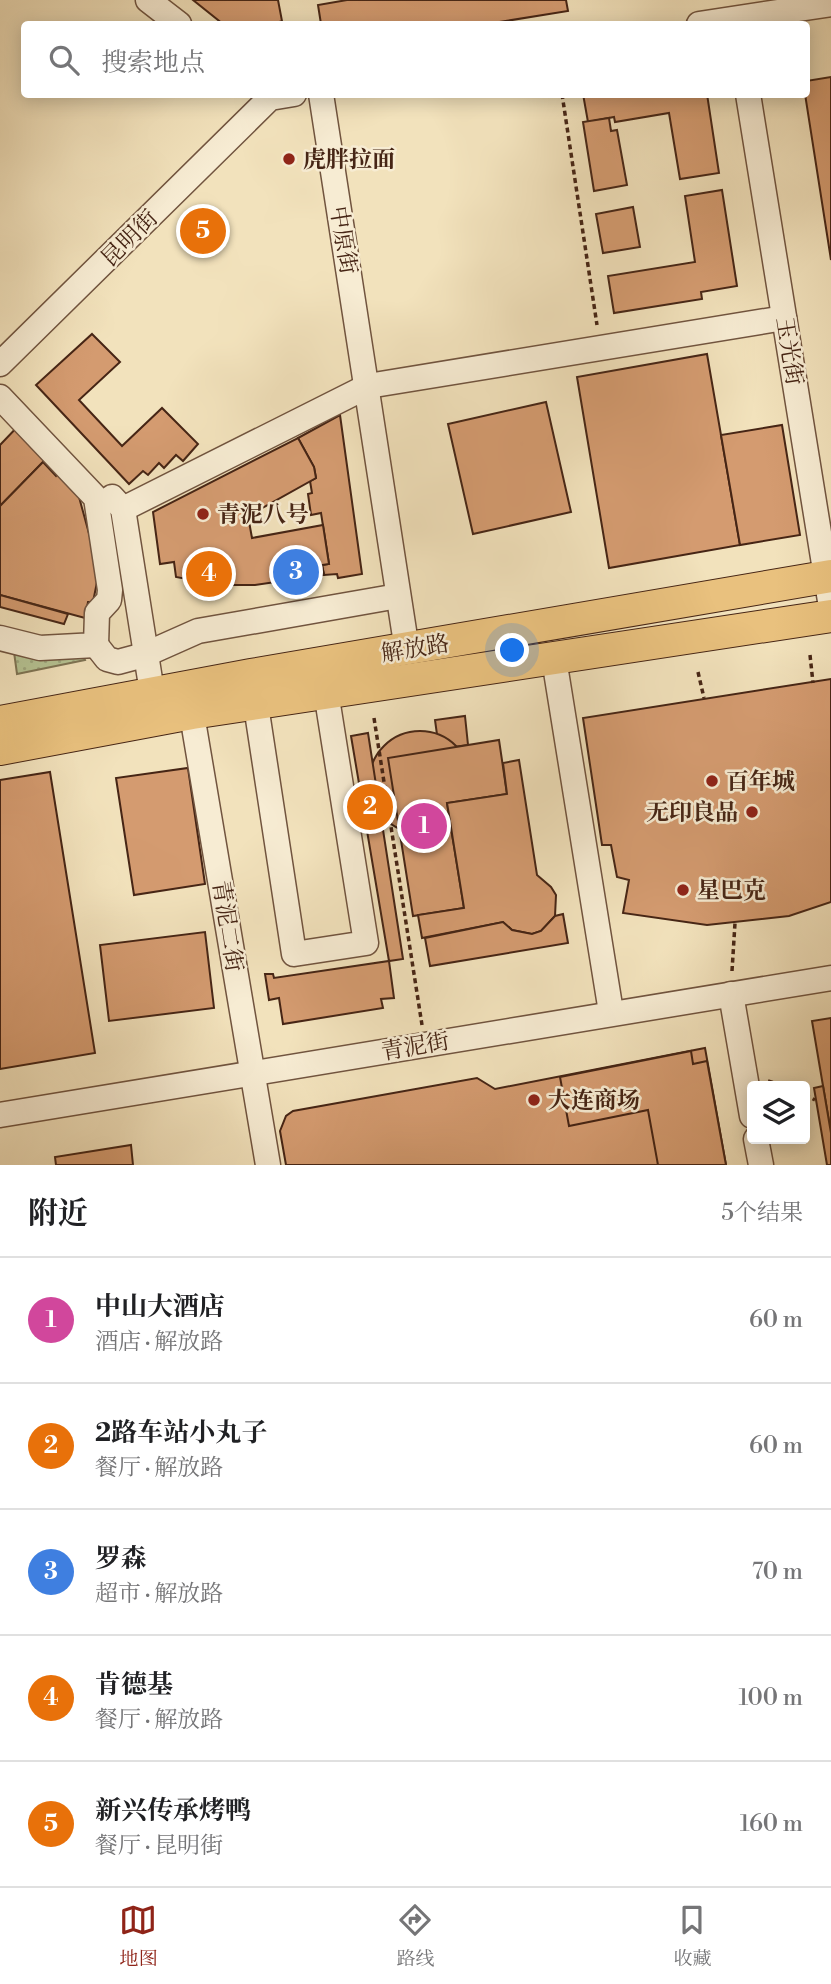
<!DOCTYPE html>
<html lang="zh">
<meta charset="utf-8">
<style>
:root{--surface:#fff;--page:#f6f6f6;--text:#202124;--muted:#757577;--line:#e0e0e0;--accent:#8f2418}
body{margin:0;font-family:"Libre Bodoni","Noto Serif SC",serif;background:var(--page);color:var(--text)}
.controls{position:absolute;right:21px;bottom:21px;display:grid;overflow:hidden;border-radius:7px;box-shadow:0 4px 18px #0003}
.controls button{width:63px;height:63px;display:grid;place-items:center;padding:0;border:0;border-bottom:2px solid var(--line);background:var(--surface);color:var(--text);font:35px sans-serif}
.you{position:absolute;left:513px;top:651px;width:24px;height:24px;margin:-18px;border:5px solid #fff;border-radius:50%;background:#1a73e8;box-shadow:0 0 0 10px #1a73e833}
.badge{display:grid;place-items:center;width:46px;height:46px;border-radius:50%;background:var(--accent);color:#fff;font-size:23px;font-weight:700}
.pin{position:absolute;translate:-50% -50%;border:4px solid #fff;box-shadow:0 2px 7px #0006}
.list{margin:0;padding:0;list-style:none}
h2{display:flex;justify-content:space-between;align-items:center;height:91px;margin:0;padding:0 28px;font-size:30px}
h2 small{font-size:23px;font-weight:400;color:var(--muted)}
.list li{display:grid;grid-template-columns:46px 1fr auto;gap:21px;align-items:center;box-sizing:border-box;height:126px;padding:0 28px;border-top:2px solid var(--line)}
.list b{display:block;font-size:26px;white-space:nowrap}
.list p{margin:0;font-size:23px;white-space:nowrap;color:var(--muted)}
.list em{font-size:23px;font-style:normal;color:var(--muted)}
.icon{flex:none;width:38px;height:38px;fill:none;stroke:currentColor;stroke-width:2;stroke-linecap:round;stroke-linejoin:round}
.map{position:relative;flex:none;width:831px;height:1165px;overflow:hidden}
.search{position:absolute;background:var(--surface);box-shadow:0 4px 18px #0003;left:21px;right:21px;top:21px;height:77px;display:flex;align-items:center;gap:18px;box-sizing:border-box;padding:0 24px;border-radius:7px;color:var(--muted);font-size:26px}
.sheet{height:721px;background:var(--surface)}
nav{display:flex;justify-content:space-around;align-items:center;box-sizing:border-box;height:98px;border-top:2px solid var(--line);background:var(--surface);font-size:19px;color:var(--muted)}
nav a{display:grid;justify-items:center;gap:4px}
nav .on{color:var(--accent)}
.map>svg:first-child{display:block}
</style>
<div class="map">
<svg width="831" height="1165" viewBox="0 0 831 1165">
<defs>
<pattern id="grass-dots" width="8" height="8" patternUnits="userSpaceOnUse" patternTransform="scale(1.75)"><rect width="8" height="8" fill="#b6c494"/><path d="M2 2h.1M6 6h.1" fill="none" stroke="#9ea87f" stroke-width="1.8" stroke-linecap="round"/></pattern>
</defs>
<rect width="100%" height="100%" fill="#f2e2bc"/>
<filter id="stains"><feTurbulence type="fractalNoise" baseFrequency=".00286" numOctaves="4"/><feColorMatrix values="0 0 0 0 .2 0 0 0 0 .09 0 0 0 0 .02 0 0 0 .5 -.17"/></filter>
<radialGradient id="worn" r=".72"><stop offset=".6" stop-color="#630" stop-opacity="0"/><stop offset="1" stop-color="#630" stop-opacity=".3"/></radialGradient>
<polygon fill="url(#grass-dots)" stroke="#7e7454" stroke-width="2" points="81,650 85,660 17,674 14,652"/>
<g fill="#d49b70" stroke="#462515" stroke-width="2">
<polygon points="193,0 278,0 282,21 274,24 223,24"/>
<polygon points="347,0 566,0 568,11 487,24 321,24 318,5"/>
<polygon points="831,77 831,260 805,94 806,81"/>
<polygon points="583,94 707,94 719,173 680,179 669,113 615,122 614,117 588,122"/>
<polygon points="609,118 611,131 617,130 627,185 594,191 583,122"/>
<polygon points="722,190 737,286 701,292 702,299 614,313 608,276 695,262 685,196"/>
<polygon points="633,207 640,247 603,253 596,214"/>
<polygon points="92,334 120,362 79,400 122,446 162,408 198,444 183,461 176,455 164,468 159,463 148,475 143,471 129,484 36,385"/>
<polygon points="707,354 740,545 609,568 577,377"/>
<polygon points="546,402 571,512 473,534 448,424"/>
<polygon points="340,415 362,574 338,578 337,574 324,575 322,565 329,564 321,513 311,515 308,494 312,493 310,481 316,478 314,467 298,438"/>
<polygon points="21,423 59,472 56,476 43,462 0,506 0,445"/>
<polygon points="782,425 800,535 740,545 721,435"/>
<polygon points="298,438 314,467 316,478 248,516 252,538 323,525 329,564 322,565 324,575 255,585 218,585 176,577 174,562 160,564 153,512"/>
<polygon points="43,462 56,476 59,472 76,486 102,581 97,582 93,602 88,602 85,618 0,595 0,506"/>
<polygon points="0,595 68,614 64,624 0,607"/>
<polygon points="831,679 831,902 789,916 707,925 623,913 629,880 617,877 611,845 602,845 583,718"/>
<polygon points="465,716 468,745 439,749 435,720"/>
<circle cx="420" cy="782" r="51"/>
<polygon points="368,733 403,959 389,961 351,736"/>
<polygon points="499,740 507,794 447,803 464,908 413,916 388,758"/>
<polygon points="519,760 537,875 551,887 556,895 555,916 541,931 532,934 512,930 503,922 422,938 418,915 464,908 447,803 507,794 503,763"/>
<polygon points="188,768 205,884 134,895 116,778"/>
<polygon points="50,772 95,1053 0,1069 0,780"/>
<polygon points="563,914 568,943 430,966 425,938 503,922 512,930 532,934 541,931 555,916"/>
<polygon points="205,932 214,1008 109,1021 100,945"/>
<polygon points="389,961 394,998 381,999 383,1008 283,1024 279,998 269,1000 265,974 273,974 274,978"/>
<polygon points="831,1018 831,1133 812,1021"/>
<polygon points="705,1048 726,1165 286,1165 280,1131 286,1116 293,1111 477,1078 495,1089"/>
<polygon points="691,1051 693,1064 707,1061 726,1165 658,1165 648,1110 569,1126 560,1077"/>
<polygon points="823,1086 831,1133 831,1165 827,1165 814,1088"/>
<polygon points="131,1145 133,1165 56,1165 55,1157"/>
</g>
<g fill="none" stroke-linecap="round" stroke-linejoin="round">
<g stroke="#71543f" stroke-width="27">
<g id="minor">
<polyline points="148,0 179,24"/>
<polyline points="699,24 831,4"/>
<polyline points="321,94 407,650"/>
<polyline points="748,94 831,607"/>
<polyline points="0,364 270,98 294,94"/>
<polyline points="0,397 96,498 110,590 109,600 97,613 96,645 40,648 0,638"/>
<polyline points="112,497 123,509 152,692"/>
<polyline points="123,509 368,386 784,318"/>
<polyline points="96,645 107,659 118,662 144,655 198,631 398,596"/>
<polyline points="554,659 611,1012"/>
<polyline points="253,686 294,954 366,943 326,692"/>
<polyline points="189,697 268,1165"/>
<polyline points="731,994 752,1116"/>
<polyline points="0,1115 831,978"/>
<polyline points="756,1139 761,1165"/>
</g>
</g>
<g stroke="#462515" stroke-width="34">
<g id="major">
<polyline points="0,722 251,675 831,576"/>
<polyline points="0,749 192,713 831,616"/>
</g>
</g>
<g stroke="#462515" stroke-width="3.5" stroke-dasharray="5 3.5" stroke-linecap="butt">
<polyline points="562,94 597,325"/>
<polyline points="810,655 813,683"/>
<polyline points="698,672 704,698"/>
<polyline points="374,718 422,1025"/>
<polyline points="732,971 735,923"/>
<polyline points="768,1081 785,1086"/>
<polyline points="805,1095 815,1100"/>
</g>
<use href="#minor" stroke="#f7ecd3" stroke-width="24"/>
<use href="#major" stroke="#e9c17e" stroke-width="32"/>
</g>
<g fill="#8f2418" stroke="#f7ecd3" stroke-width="2.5">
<circle cx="289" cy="159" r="7"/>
<circle cx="203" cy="514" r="7"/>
<circle cx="712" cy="781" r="7"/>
<circle cx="752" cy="812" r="7"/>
<circle cx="683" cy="890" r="7"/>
<circle cx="534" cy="1100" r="7"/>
</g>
<g text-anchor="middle" stroke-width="5" stroke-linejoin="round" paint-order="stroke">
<g font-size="23" font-weight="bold" fill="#462515" stroke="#f7ecd3" text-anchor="start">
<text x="303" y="167">虎胖拉面</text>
<text x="217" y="522">青泥八号</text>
<text x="726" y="789">百年城</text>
<text x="738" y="820" text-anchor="end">无印良品</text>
<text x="697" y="898">星巴克</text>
<text x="548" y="1108">大连商场</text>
</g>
<g font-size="23" fill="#462515" stroke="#f7ecd3">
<text transform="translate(129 238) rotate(-45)" y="8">昆明街</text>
<text transform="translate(344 240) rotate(81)" y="8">中原街</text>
<text transform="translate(790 351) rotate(81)" y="8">玉光街</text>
<text transform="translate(415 648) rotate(-9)" y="8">解放路</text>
<text transform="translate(228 926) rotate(81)" y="8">青泥二街</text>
<text transform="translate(415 1046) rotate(-10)" y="8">青泥街</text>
</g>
</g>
<rect width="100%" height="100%" filter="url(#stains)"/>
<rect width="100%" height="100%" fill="url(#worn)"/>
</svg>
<div class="controls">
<button><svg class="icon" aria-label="layers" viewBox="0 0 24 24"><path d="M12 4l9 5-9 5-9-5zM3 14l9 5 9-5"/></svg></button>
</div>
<div class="you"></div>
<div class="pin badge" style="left:424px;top:826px;background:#d1479c">1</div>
<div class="pin badge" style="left:370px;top:807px;background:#e8710a">2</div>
<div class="pin badge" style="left:296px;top:572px;background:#3f7fe0">3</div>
<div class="pin badge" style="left:209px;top:574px;background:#e8710a">4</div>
<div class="pin badge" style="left:203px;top:231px;background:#e8710a">5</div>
<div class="search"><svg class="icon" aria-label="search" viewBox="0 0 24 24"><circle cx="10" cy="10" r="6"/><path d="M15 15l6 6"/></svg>搜索地点</div>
</div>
<section class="sheet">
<h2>附近<small>5个结果</small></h2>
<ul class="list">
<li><span class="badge" style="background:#d1479c">1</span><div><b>中山大酒店</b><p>酒店 · 解放路</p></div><em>60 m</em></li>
<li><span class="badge" style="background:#e8710a">2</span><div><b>2路车站小丸子</b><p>餐厅 · 解放路</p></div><em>60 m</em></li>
<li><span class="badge" style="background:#3f7fe0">3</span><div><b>罗森</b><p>超市 · 解放路</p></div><em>70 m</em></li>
<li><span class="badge" style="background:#e8710a">4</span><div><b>肯德基</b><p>餐厅 · 解放路</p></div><em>100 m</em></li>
<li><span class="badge" style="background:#e8710a">5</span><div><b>新兴传承烤鸭</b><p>餐厅 · 昆明街</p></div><em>160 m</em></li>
</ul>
</section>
<nav>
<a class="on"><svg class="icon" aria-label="map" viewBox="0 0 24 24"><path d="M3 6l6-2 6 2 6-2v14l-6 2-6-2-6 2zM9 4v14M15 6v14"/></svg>地图</a>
<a><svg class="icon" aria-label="directions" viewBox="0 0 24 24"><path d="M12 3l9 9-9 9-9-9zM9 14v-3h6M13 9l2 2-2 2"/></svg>路线</a>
<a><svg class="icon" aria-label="saved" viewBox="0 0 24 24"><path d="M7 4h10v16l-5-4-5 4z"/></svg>收藏</a>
</nav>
